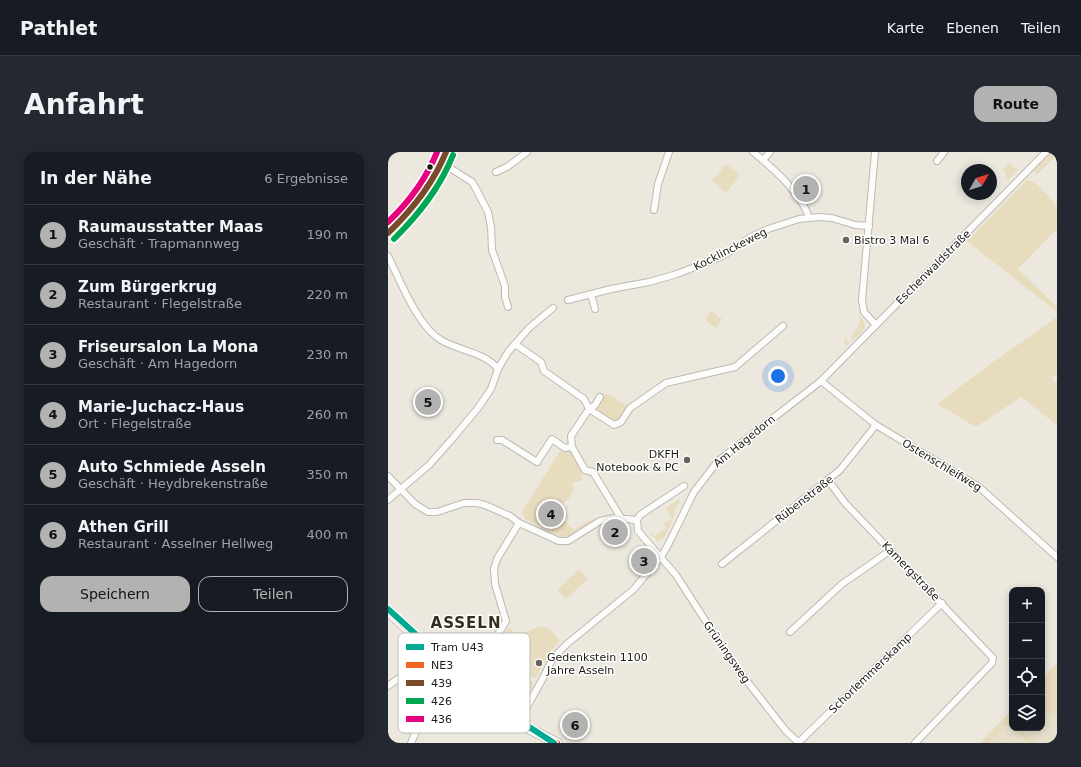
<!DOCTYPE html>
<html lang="de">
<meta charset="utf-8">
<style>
:root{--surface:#171b24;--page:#242831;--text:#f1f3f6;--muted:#9ea1a6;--line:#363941;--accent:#b2b2b0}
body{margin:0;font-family:"DejaVu Sans",sans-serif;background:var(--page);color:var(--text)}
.controls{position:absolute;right:12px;bottom:12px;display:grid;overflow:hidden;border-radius:8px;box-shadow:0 2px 10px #0003}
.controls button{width:36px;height:36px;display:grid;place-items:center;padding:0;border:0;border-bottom:1px solid var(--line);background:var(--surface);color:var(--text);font:20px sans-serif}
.compass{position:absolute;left:573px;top:12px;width:36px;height:36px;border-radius:50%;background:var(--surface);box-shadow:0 2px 10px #0003;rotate:51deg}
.you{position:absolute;left:390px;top:224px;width:14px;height:14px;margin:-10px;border:3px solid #fff;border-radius:50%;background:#1a73e8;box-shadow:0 0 0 6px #1a73e833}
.badge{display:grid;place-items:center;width:26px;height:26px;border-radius:50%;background:var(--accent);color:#111;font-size:13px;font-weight:700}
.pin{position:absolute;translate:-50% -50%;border:2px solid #fff;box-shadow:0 1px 4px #0006}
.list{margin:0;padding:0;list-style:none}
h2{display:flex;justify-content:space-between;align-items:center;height:52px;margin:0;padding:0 16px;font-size:17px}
h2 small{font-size:13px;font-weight:400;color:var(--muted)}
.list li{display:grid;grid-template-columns:26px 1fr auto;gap:12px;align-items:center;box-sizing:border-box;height:60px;padding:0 16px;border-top:1px solid var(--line)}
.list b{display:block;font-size:15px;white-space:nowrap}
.list p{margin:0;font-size:13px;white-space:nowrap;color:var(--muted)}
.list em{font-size:13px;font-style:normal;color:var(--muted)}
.actions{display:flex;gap:8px;padding:12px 16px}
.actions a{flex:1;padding:9px 0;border:1px solid var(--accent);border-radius:12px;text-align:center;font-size:14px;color:var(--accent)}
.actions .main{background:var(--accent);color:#111}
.icon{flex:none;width:22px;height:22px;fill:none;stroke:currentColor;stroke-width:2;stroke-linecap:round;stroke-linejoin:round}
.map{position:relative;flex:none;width:669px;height:591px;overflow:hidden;border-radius:12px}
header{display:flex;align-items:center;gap:24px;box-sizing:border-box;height:56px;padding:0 20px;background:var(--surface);border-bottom:1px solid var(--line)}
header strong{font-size:19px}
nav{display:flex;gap:22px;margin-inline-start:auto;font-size:14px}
.intro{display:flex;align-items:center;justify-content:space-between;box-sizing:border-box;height:96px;padding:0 24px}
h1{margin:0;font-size:28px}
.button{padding:10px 18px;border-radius:12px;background:var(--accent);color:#111;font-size:14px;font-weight:700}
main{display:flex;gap:24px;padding:0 24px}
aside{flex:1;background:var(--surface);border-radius:12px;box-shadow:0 2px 10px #0003}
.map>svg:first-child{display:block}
</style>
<header>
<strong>Pathlet</strong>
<nav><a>Karte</a><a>Ebenen</a><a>Teilen</a></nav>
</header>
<div class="intro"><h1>Anfahrt</h1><a class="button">Route</a></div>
<main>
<aside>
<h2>In der Nähe<small>6 Ergebnisse</small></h2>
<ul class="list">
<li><span class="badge">1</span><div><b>Raumausstatter Maas</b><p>Geschäft · Trapmannweg</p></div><em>190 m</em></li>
<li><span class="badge">2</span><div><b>Zum Bürgerkrug</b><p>Restaurant · Flegelstraße</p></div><em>220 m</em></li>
<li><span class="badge">3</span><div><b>Friseursalon La Mona</b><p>Geschäft · Am Hagedorn</p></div><em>230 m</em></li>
<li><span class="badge">4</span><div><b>Marie-Juchacz-Haus</b><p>Ort · Flegelstraße</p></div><em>260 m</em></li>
<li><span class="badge">5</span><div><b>Auto Schmiede Asseln</b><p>Geschäft · Heydbrekenstraße</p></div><em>350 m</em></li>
<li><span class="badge">6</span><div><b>Athen Grill</b><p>Restaurant · Asselner Hellweg</p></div><em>400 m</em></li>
</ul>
<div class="actions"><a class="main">Speichern</a><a>Teilen</a></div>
</aside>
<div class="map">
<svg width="669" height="591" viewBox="0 0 669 591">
<rect width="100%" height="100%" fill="#ece8de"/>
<polygon fill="#e7e0cd" points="669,511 669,591 592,591 624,558 624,576 654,576 654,526"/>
<g fill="#e8dcbe">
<polygon points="664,0 669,0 669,3 649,22 646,19"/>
<polygon points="621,11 630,18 620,28 617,26 618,21 614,18"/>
<polygon points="338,12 352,23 338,41 324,29"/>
<path d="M639,28c10,1 23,18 30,26v23l-39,40 39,38v5l-90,-71z"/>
<polygon points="323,159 334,167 328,176 317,168"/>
<polygon points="470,162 476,170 477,175 474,180 457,195 456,190 458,185 461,191 472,170"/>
<polygon points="669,165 669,222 663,226 667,230 669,229 669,273 633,245 588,275 549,252 608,208"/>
<polygon points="220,242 237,253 239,258 232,268 227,270 211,261 209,254 216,243"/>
<path d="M181,297l11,19 2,4v9l-10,2c4,12 -4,16 -12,23l7,11 -3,3 10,10 17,-11h5l-27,17 -6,1 -13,-5 -25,-13 -3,-7 38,-61z"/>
<polygon points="291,347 292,349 290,353 289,353 286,361 287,362 276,386 270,389 262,381 264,380 267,384 279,376 276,372 284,366 278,356"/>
<polygon points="191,417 200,427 178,447 169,438"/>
<path d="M121,475c12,15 22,-2 35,0 6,1 12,9 16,14l-11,12 -13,25 -14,-3 -17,-15 -10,-14z"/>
<polygon points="669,511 669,562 656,560 654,561 654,526"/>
<path d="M141,528l5,3c-3,8 -12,19 -19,24l-6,-4 1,-2 4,2 6,-8 6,-14z"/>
<polygon points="624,558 624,576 632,576 648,591 641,591 619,572 601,591 592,591"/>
</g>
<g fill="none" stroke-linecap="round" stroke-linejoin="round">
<g stroke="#bdbab2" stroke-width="8">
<g id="street">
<path d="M365,0c22,18 46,39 56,65"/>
<polyline points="487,0 474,148 476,160 488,173"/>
<polyline points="375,8 382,0"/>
<polyline points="549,9 556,0"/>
<polyline points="54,11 84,30 87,35 100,60 103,75 104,98 117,134 117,145 120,155"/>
<polyline points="108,20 119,15 139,0"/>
<polyline points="266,58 270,32 281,0"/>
<path d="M0,81c25,-23 46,-49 58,-81"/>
<path d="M0,104c12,24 30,71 53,84 18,11 44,12 57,29"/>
<polyline points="203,142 207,157"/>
<polyline points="180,148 223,137 261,130 289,122 332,105 346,97 363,85 380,77 411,67 431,65 444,66 467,73 481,74"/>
<polyline points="127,192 153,210 156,219 196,247 201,257 226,273 233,270 242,256 278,231 347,215 395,174"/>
<polyline points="433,229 488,273 591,335 669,405"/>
<polyline points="212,245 207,253 201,257 183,284 184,295 197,318 205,320 233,366"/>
<polyline points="109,288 114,288 149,310 164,287 177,296 184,295"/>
<polyline points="0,324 27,352 40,360 49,360 76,351 89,351 97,353 122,364 131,371 171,389 180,389 212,369 226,366 249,368"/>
<polyline points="440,328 457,351 605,506 604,511 527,591"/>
<polyline points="296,334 252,363 249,368 250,379 288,423 344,510 398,579 411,591"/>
<polyline points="0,348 41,313 65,286 90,256 103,237 110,217 120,200 141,176 165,156"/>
<polyline points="334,412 452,318 488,273"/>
<polyline points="402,480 454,432 503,398"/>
<polyline points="0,534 46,501"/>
<polyline points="130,571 154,528 165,506 180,491 245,438 273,405 280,393 306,340 330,309 433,229 658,0"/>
<path d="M23,591c8,-20 24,-47 39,-62 2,-3 6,-5 9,-8 17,-14 37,-32 47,-52l-11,-37 -1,-15 3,-10 22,-36"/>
<polyline points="410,591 554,451"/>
</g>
</g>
<g stroke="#bdbab2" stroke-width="11">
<polyline id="secondary" points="0,459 79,532 103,552 130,571 169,591"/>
</g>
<use href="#street" stroke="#fcfcfa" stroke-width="6"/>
<use href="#secondary" stroke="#fcfcfa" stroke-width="9"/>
<g stroke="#fff" stroke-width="9">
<polyline id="bus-1" points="0,459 79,532 103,552 130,571 169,591"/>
</g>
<g stroke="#fff" stroke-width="9">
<path id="bus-2" d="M0,81c25,-24 45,-49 58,-81"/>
</g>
<g stroke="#fff" stroke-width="9">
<path id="bus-3" d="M6,87c25,-25 46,-51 59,-84"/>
</g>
<g stroke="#fff" stroke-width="9">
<path id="bus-4" d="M0,70c21,-20 38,-43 49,-70"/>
</g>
<use href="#bus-1" stroke="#f26522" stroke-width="6"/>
<use href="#bus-2" stroke="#7a4b2a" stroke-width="6"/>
<use href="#bus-3" stroke="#00a651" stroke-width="6"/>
<use href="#bus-4" stroke="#e5007d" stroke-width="6"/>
<g stroke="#fff" stroke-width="9">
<polyline id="tram-1" points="0,457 89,538 118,560 166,591"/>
</g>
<use href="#tram-1" stroke="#00a991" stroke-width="6"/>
</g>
<circle fill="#1d1b14" stroke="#fff" stroke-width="1.5" cx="42" cy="15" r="3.5"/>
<g fill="#65635b" stroke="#fff" stroke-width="1.5">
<circle cx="458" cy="88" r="4"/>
<circle cx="299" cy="308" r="4"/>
<circle cx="151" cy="511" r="4"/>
</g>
<g text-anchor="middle" stroke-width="3" stroke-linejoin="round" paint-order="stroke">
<g font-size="11" fill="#1d1b14" stroke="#fff" text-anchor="start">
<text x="466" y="92">Bistro 3 Mal 6</text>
<text x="291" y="306" text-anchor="end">DKFH<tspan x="291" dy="13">Notebook &amp; PC</tspan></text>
<text x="159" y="509">Gedenkstein 1100<tspan x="159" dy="13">Jahre Asseln</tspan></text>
</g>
<g font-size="11" fill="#1d1b14" stroke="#fff">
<text transform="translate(342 97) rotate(-27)" y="4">Kocklinckeweg</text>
<text transform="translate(545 115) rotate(-45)" y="4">Eschenwaldstraße</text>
<text transform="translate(356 289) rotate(-39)" y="4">Am Hagedorn</text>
<text transform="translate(554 313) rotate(31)" y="4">Ostenschleifweg</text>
<text transform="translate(416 347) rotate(-38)" y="4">Rübenstraße</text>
<text transform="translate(523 419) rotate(46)" y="4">Kamergstraße</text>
<text transform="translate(339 500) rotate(55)" y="4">Grüningsweg</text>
<text transform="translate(482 521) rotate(-44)" y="4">Schorlemmerskamp</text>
</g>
<g font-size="15" font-weight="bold" letter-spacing="1" fill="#342e1f" stroke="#fff">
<text x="78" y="476">ASSELN</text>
</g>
</g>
<rect x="10" y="481" width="132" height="100" rx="6" fill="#fff" stroke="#bbbbb8" stroke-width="1"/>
<rect x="18" y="492" width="18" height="6" fill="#00a991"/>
<rect x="18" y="510" width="18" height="6" fill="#f26522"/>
<rect x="18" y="528" width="18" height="6" fill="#7a4b2a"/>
<rect x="18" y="546" width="18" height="6" fill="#00a651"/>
<rect x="18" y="564" width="18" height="6" fill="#e5007d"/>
<g font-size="11" fill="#1d1b14">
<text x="43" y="499">Tram U43</text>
<text x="43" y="517">NE3</text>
<text x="43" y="535">439</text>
<text x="43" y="553">426</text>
<text x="43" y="571">436</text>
</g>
</svg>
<div class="controls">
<button>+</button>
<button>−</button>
<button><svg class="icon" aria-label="locate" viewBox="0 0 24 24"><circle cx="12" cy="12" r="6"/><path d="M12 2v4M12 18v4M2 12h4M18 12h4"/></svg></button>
<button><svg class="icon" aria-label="layers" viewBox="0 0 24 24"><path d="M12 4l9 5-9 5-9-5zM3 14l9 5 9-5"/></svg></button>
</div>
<svg class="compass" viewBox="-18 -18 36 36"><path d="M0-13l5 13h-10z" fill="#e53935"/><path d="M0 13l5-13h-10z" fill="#9ea1a6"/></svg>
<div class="you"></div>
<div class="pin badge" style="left:418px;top:37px">1</div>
<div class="pin badge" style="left:227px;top:380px">2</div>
<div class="pin badge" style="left:256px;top:409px">3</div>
<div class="pin badge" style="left:163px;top:362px">4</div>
<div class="pin badge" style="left:40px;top:250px">5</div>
<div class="pin badge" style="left:187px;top:573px">6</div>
</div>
</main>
